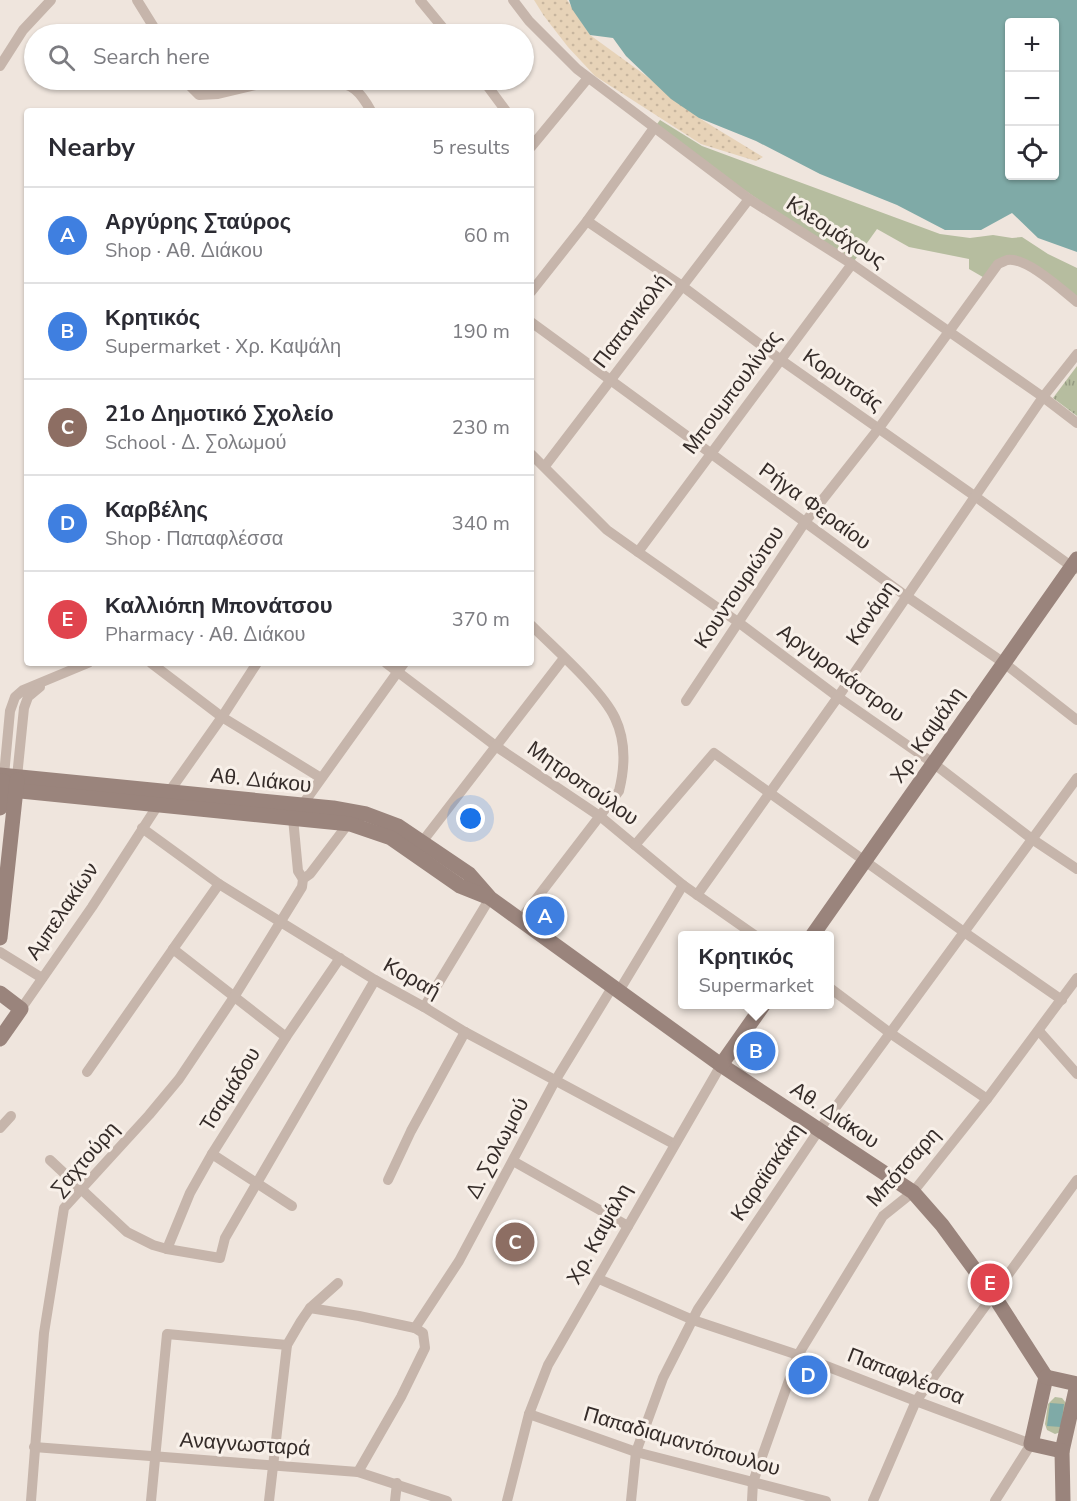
<!DOCTYPE html>
<meta charset="utf-8">
<style>
:root{--surface:#fff;--page:#f2f2f3;--text:#2b2b33;--muted:#7c7c81;--line:#e1e1e2;--accent:#0f766e}
body{margin:0;font-family:"Nunito Sans",sans-serif;background:var(--page);color:var(--text)}
.controls{position:absolute;right:18px;top:18px;display:grid;overflow:hidden;border-radius:6px;box-shadow:0 2px 4px #0004}
.controls button{width:54px;height:54px;display:grid;place-items:center;padding:0;border:0;border-bottom:2px solid var(--line);background:var(--surface);color:var(--text);font:30px sans-serif}
.you{position:absolute;left:471px;top:819px;width:21px;height:21px;margin:-15px;border:4px solid #fff;border-radius:50%;background:#1a73e8;box-shadow:0 0 0 9px #1a73e833}
.badge{display:grid;place-items:center;width:39px;height:39px;border-radius:50%;background:var(--accent);color:#fff;font-size:20px;font-weight:700}
.pin{position:absolute;translate:-50% -50%;border:3px solid #fff;box-shadow:0 2px 6px #0006}
.popup{position:absolute;left:678px;top:931px;width:156px;height:78px;box-sizing:border-box;display:grid;place-content:center;border-radius:6px;background:var(--surface);filter:drop-shadow(0 2px 4px #0005);font-size:20px;white-space:nowrap;color:var(--muted)}
.popup b{font-size:22px;color:var(--text)}
.popup::after{content:'';position:absolute;left:50%;top:100%;margin-left:-12px;border:12px solid transparent;border-top-color:var(--surface)}
.list{margin:0;padding:0;list-style:none}
h2{display:flex;justify-content:space-between;align-items:center;height:78px;margin:0;padding:0 24px;font-size:26px}
h2 small{font-size:20px;font-weight:400;color:var(--muted)}
.list li{display:grid;grid-template-columns:39px 1fr auto;gap:18px;align-items:center;box-sizing:border-box;height:96px;padding:0 24px;border-top:2px solid var(--line)}
.list b{display:block;font-size:22px;white-space:nowrap}
.list p{margin:0;font-size:20px;white-space:nowrap;color:var(--muted)}
.list em{font-size:20px;font-style:normal;color:var(--muted)}
.icon{flex:none;width:33px;height:33px;fill:none;stroke:currentColor;stroke-width:2;stroke-linecap:round;stroke-linejoin:round}
.map{position:relative;flex:none;width:1077px;height:1501px;overflow:hidden}
.search{position:absolute;background:var(--surface);box-shadow:0 2px 4px #0004;left:24px;top:24px;width:510px;height:66px;display:flex;align-items:center;gap:15px;box-sizing:border-box;padding:0 21px;border-radius:33px;color:var(--muted);font-size:22px}
.panel{position:absolute;background:var(--surface);box-shadow:0 2px 4px #0004;left:24px;top:108px;width:510px;height:558px;border-radius:6px}
.map>svg:first-child{display:block}
</style>
<div class="map">
<svg width="1077" height="1501" viewBox="0 0 1077 1501">
<defs>
<pattern id="grass-tufts" width="24" height="20" patternUnits="userSpaceOnUse" patternTransform="scale(1.5)"><rect width="24" height="20" fill="#b6bd9f"/><path d="M3 7l-1-3M5 7V3M7 7l1-3M15 17l-1-3M17 17v-4M19 17l1-3" fill="none" stroke="#959a82"/></pattern>
<pattern id="sand-dots" width="8" height="8" patternUnits="userSpaceOnUse" patternTransform="scale(1.5)"><rect width="8" height="8" fill="#e7d3b8"/><path d="M2 2h.1M6 6h.1" fill="none" stroke="#c7b59e" stroke-width="1.8" stroke-linecap="round"/></pattern>
</defs>
<rect width="100%" height="100%" fill="#efe5dd"/>
<polygon fill="url(#grass-tufts)" points="1077,366 1077,416 1053,398"/>
<polygon fill="url(#sand-dots)" points="534,0 567,0 590,35 645,75 699,118 763,157 756,161 701,144 595,76 568,47 544,16"/>
<g fill="#b6bd9f">
<polygon points="660,120 702,146 940,234 970,238 993,235 1012,238 1022,237 1048,254 1077,268 1077,303 1044,277 1006,260 988,280 969,269 969,259 909,247 877,229 852,264 654,128"/>
<polygon points="1055,1397 1062,1398 1066,1403 1061,1432 1055,1434 1047,1430 1045,1424 1048,1404"/>
</g>
<g fill="#7faaa7" fill-rule="evenodd">
<path d="M569,0h508v252l-39,-14 -26,-25 -31,17h-36l-48,-25 -77,-31 -64,-33 -57,-23 -28,-19 -45,-43 -13,-18 -23,-3 -18,-26zM1010,22h44v154h-44z"/>
<polygon points="1050,1403 1064,1404 1061,1427 1047,1426"/>
</g>
<g fill="none" stroke-linecap="round" stroke-linejoin="round">
<g stroke="#c6b5ab" stroke-width="10">
<polyline points="137,0 158,34"/>
<polyline points="420,0 448,34"/>
<polyline points="513,0 529,21 577,69 749,199 852,264 1043,397 1077,423"/>
<polyline points="0,66 23,30 51,0"/>
<polyline points="184,80 199,95 218,94 276,80"/>
<path d="M330,80c23,4 30,11 41,31"/>
<polyline points="483,80 506,111"/>
<polyline points="531,147 588,78"/>
<polyline points="587,221 682,286 781,360 976,497 1075,569"/>
<polyline points="852,264 638,552 738,622 838,697 933,763 1032,839 1077,869"/>
<polyline points="531,292 587,221 654,128"/>
<polyline points="531,322 906,596 1004,663 1077,720"/>
<polyline points="531,454 607,530 638,552"/>
<polyline points="545,466 749,199"/>
<polyline points="151,663 222,717 321,778"/>
<polyline points="386,663 497,747 601,817 683,885 756,936"/>
<path d="M686,701l119,-179 74,-94 119,-164c1,0 8,-4 9,-4 19,-4 56,31 70,42"/>
<polyline points="4,775 10,711 15,697 23,690 88,663"/>
<polyline points="17,777 24,708 28,697 40,687"/>
<polyline points="169,792 222,717 257,663"/>
<polyline points="142,828 219,884 375,980 424,1007 465,1032 674,1144"/>
<polyline points="422,842 564,658"/>
<polyline points="635,845 714,753 964,932 1062,1000"/>
<polyline points="303,879 298,871 293,818 404,663"/>
<polyline points="219,884 173,949 286,1037"/>
<polyline points="697,895 838,697 1043,397 1077,354"/>
<path d="M520,920l99,-129c6,-24 7,-50 -4,-73 -13,-28 -61,-70 -84,-93"/>
<polyline points="0,952 42,978"/>
<polyline points="830,988 890,1033 987,1099"/>
<polyline points="619,991 683,885"/>
<polyline points="424,1007 490,898"/>
<polyline points="21,1009 92,907 158,805"/>
<polyline points="1039,1031 1077,1074"/>
<polyline points="87,1072 173,949"/>
<polyline points="0,1128 11,1116"/>
<polyline points="212,1154 292,1206"/>
<polyline points="50,1160 127,1232 153,1245 167,1249 220,1258 225,1238 240,1212 375,980"/>
<polyline points="513,1161 628,1226"/>
<polyline points="388,1180 411,1131 465,1032"/>
<polyline points="167,1249 190,1193 212,1154 286,1037 340,958"/>
<polyline points="599,1279 693,1320 798,1355 916,1401 1031,1444 995,1501"/>
<polyline points="310,1308 359,1316 415,1328 423,1333 425,1348 401,1397 358,1472"/>
<polyline points="415,1328 459,1261 555,1081 613,986"/>
<polyline points="529,1414 636,1452 826,1501"/>
<polyline points="34,1447 358,1472 447,1501"/>
<polyline points="31,1501 44,1333 64,1208 149,1115 179,1079 234,997 302,887 303,879 310,874 348,824"/>
<polyline points="151,1501 167,1334 287,1345"/>
<polyline points="269,1501 287,1345 301,1321 310,1308 338,1283"/>
<polyline points="395,1501 397,1483"/>
<polyline points="507,1501 529,1414 548,1365 721,1065"/>
<polyline points="631,1501 636,1452 663,1378 698,1309 819,1130 1077,778"/>
<polyline points="752,1501 753,1482 798,1355 883,1216 913,1192 987,1099 1077,978"/>
<polyline points="873,1501 916,1401 1077,1180"/>
</g>
<g stroke="#9a847c" stroke-width="15">
<polyline points="0,775 333,808 366,814 398,826 469,874 490,898 721,1065 913,1192 942,1225 994,1296 1046,1377"/>
<polyline points="0,789 350,824 391,838 460,886 485,896"/>
<polyline points="0,808 3,781"/>
<polyline points="812,936 1077,559"/>
<polyline points="0,938 17,780"/>
<polyline points="0,993 21,1009 0,1039"/>
<polyline points="721,1065 764,1004"/>
<polyline points="1046,1377 1031,1444 1062,1451 1077,1385"/>
<polyline points="1046,1377 1077,1384"/>
<polyline points="1062,1451 1063,1501"/>
</g>
</g>
<g text-anchor="middle" stroke-width="6" stroke-linejoin="round" paint-order="stroke">
<g font-size="21" fill="#352c29" stroke="#f8f0e9">
<text transform="translate(836 232) rotate(33)" y="7">Κλεομάχους</text>
<text transform="translate(631 321) rotate(-53)" y="7">Παπανικολή</text>
<text transform="translate(843 380) rotate(35)" y="7">Κορυτσάς</text>
<text transform="translate(732 392) rotate(-53)" y="7">Μπουμπουλίνας</text>
<text transform="translate(815 506) rotate(36)" y="7">Ρήγα Φεραίου</text>
<text transform="translate(739 587) rotate(-56)" y="7">Κουντουριώτου</text>
<text transform="translate(871 613) rotate(-56)" y="7">Κανάρη</text>
<text transform="translate(841 673) rotate(36)" y="7">Αργυροκάστρου</text>
<text transform="translate(927 735) rotate(-55)" y="7">Χρ. Καψάλη</text>
<text transform="translate(261 780) rotate(6)" y="7">Αθ. Διάκου</text>
<text transform="translate(583 783) rotate(35)" y="7">Μητροπούλου</text>
<text transform="translate(62 911) rotate(-56)" y="7">Αμπελακίων</text>
<text transform="translate(412 978) rotate(29)" y="7">Κοραή</text>
<text transform="translate(230 1089) rotate(-58)" y="7">Τσαμάδου</text>
<text transform="translate(835 1115) rotate(34)" y="7">Αθ. Διάκου</text>
<text transform="translate(497 1148) rotate(-62)" y="7">Δ. Σολωμού</text>
<text transform="translate(85 1159) rotate(-49)" y="7">Σαχτούρη</text>
<text transform="translate(903 1167) rotate(-48)" y="7">Μπότσαρη</text>
<text transform="translate(767 1172) rotate(-56)" y="7">Καραϊσκάκη</text>
<text transform="translate(599 1234) rotate(-61)" y="7">Χρ. Καψάλη</text>
<text transform="translate(906 1376) rotate(21)" y="7">Παπαφλέσσα</text>
<text transform="translate(682 1441) rotate(16)" y="7">Παπαδιαμαντόπουλου</text>
<text transform="translate(245 1444) rotate(4)" y="7">Αναγνωσταρά</text>
</g>
</g>
</svg>
<div class="controls">
<button>+</button>
<button>−</button>
<button><svg class="icon" aria-label="locate" viewBox="0 0 24 24"><circle cx="12" cy="12" r="6"/><path d="M12 2v4M12 18v4M2 12h4M18 12h4"/></svg></button>
</div>
<div class="you"></div>
<div class="pin badge" style="left:545px;top:916px;background:#3f7fe0">A</div>
<div class="pin badge" style="left:756px;top:1051px;background:#3f7fe0">B</div>
<div class="popup"><b>Κρητικός</b>Supermarket</div>
<div class="pin badge" style="left:515px;top:1242px;background:#8d6e63">C</div>
<div class="pin badge" style="left:808px;top:1375px;background:#3f7fe0">D</div>
<div class="pin badge" style="left:990px;top:1283px;background:#e0444e">E</div>
<div class="search"><svg class="icon" aria-label="search" viewBox="0 0 24 24"><circle cx="10" cy="10" r="6"/><path d="M15 15l6 6"/></svg>Search here</div>
<section class="panel">
<h2>Nearby<small>5 results</small></h2>
<ul class="list">
<li><span class="badge" style="background:#3f7fe0">A</span><div><b>Αργύρης Σταύρος</b><p>Shop · Αθ. Διάκου</p></div><em>60 m</em></li>
<li><span class="badge" style="background:#3f7fe0">B</span><div><b>Κρητικός</b><p>Supermarket · Χρ. Καψάλη</p></div><em>190 m</em></li>
<li><span class="badge" style="background:#8d6e63">C</span><div><b>21ο Δημοτικό Σχολείο</b><p>School · Δ. Σολωμού</p></div><em>230 m</em></li>
<li><span class="badge" style="background:#3f7fe0">D</span><div><b>Καρβέλης</b><p>Shop · Παπαφλέσσα</p></div><em>340 m</em></li>
<li><span class="badge" style="background:#e0444e">E</span><div><b>Καλλιόπη Μπονάτσου</b><p>Pharmacy · Αθ. Διάκου</p></div><em>370 m</em></li>
</ul>
</section>
</div>
